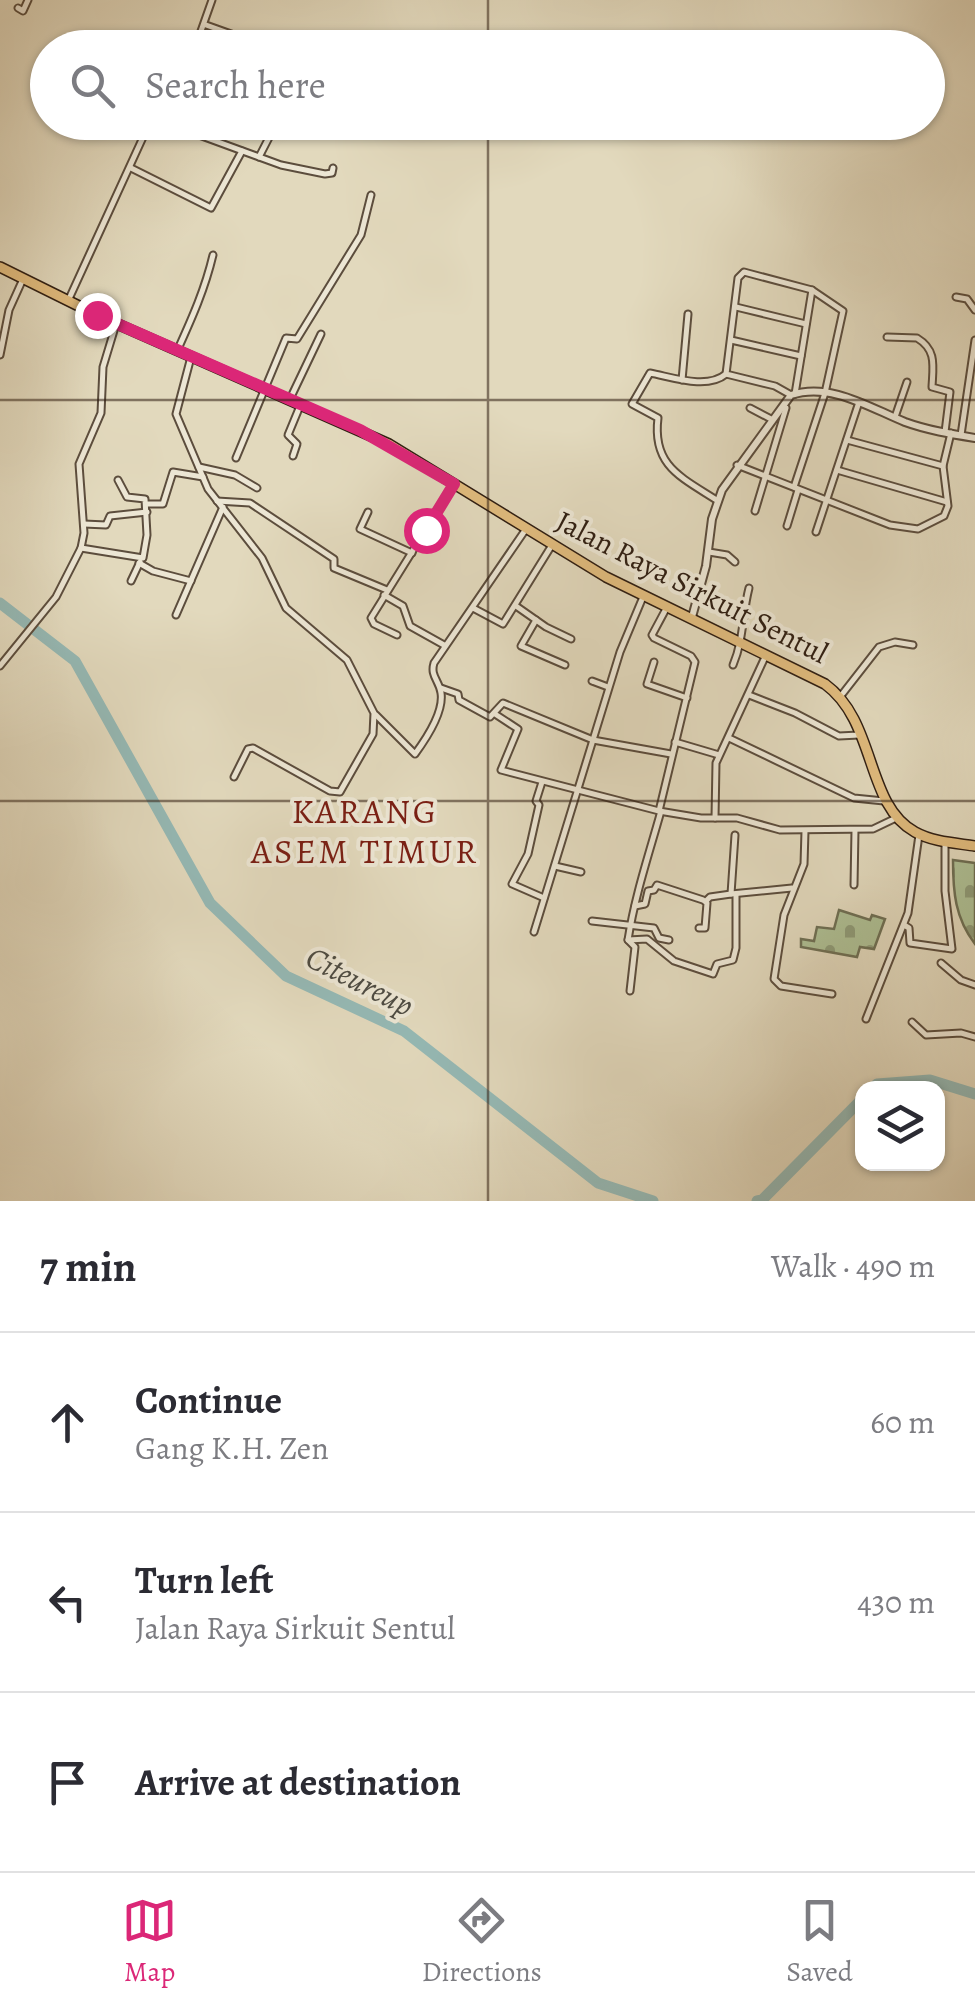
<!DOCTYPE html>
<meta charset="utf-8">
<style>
:root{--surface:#fff;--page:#f2f2f3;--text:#2b2b33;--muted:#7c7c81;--line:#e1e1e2;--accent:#db2777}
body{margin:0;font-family:Alegreya,serif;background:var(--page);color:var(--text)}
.controls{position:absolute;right:30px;bottom:30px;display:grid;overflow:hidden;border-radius:20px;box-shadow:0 2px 8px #0004}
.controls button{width:90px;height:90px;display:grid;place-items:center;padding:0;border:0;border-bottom:2px solid var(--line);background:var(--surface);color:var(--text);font:50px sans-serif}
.stop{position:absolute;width:30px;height:30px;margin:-22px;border:8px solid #db2777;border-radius:50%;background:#fff}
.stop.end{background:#db2777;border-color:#fff;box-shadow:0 2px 10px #0008}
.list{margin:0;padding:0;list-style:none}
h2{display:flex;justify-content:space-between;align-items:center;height:130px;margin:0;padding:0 40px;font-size:42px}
h2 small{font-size:32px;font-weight:400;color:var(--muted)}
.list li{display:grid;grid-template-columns:65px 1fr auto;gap:30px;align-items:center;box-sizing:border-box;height:180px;padding:0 40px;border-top:2px solid var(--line)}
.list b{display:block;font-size:38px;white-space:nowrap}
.list p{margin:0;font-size:32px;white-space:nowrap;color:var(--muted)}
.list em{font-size:32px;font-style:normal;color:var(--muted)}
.icon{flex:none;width:55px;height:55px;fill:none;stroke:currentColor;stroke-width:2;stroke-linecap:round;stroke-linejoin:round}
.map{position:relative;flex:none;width:975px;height:1201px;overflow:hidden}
.search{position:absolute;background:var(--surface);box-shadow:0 2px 8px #0004;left:30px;right:30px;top:30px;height:110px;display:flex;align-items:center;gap:25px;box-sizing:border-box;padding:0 35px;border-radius:55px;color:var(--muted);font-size:38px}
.sheet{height:670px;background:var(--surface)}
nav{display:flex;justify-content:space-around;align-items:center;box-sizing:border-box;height:140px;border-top:2px solid var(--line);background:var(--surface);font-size:28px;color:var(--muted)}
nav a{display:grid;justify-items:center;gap:5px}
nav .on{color:var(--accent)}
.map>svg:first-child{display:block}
</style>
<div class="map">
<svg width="975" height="1201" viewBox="0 0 975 1201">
<defs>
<pattern id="cemetery-stones" width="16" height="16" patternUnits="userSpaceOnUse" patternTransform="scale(2.5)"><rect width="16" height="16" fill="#aec095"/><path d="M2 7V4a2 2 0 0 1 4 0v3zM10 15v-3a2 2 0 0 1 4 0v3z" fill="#8e9b78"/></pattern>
</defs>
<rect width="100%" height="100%" fill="#e2d9bd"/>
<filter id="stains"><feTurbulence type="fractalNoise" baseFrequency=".002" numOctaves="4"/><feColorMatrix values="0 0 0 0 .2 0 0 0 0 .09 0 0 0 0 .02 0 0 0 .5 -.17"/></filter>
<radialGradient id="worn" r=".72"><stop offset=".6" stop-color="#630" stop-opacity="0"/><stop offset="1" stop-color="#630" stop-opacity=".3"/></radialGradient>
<g fill="url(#cemetery-stones)" stroke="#6e6f54" stroke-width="2.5">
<path d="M953,860l22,3v81c-20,-26 -22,-52 -22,-84z"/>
<polygon points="839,910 870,920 872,915 885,919 874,949 860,947 857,957 801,947 801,939 814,941 817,927 834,929"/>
</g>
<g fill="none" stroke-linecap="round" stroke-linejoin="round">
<g stroke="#95b9b5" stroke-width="11">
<polyline points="0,603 75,661 210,903 286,976 404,1031 598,1183 653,1201"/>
<polyline points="873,1088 877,1084 930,1080 975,1094"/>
<polyline points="757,1201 762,1200 862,1099"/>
</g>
<g stroke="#5c4d3d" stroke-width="9">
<g id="minor">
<polyline points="18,8 23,11 28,0"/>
<polyline points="206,25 234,35 256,48"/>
<polyline points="195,48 212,0"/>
<polyline points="150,123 174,134 181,129 188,131 281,165 325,174 332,173 333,168"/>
<polyline points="259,157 277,122"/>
<polyline points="131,168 211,208 242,151"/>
<polyline points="956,297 967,299 975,310"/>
<polyline points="68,301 150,122"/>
<polyline points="736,307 806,324"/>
<path d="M887,337l30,1c20,12 16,28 15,49l18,5 -5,40"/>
<polyline points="731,340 801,356"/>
<path d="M178,349c14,-31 27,-60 35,-94"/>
<polyline points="0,355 9,310 23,279"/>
<polyline points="191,357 176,414 208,489 262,558 286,608 347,660 374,713 373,734 340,792 330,791 253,748 248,749 234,777"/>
<polyline points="682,380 688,314"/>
<polyline points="795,394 812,290"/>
<polyline points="791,395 775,386 726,374 738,278 744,272 812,290 843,311 825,393 794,487"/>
<polyline points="290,399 321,334"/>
<polyline points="750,408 771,419"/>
<polyline points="895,417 907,382"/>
<polyline points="961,435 975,340"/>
<polyline points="293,456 297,444 288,435 300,406"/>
<polyline points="236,458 286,338 297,339 361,235 371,195"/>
<polyline points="737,465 890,525 918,529 944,516 948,506 943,466 847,440"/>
<polyline points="943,466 951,433"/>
<polyline points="199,467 235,475 257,488"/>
<polyline points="837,470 947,502"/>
<polyline points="217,501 250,503 334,559 334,568 387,590"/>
<path d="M718,501c-37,-24 -66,-35 -60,-83l-26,-14 18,-31c22,4 57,17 76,1"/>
<polyline points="146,504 163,504 173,472 203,477"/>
<polyline points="755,511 786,408"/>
<polyline points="368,512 360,529 412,553"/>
<polyline points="84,524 106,525 110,516 147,512"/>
<polyline points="787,526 798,490"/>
<polyline points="816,532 859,402"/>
<polyline points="81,548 143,558 147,535 145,499 127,497 118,480"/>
<polyline points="709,552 727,555 735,562"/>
<polyline points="139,563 153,571 191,581"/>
<polyline points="131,581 140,562"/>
<polyline points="384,595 403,606 410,626 444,645"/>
<polyline points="516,606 546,627 571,639"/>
<polyline points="473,608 503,624 552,545"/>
<polyline points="176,615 223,507"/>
<polyline points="536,620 521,646 565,665"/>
<polyline points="397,635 374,624 371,618 453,486"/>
<polyline points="654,662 647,684 687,698"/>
<path d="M733,665c11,-26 9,-50 16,-77"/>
<polyline points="0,666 56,597 81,548 84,533 79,464 101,413 103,367 116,324"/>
<polyline points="592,681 608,687"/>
<polyline points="441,688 458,694 459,700 490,717 503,703 593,740 671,754"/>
<polyline points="749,695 795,713 839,736 859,735"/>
<polyline points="840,697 879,647 895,642 913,645"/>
<polyline points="495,714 518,729 501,770 659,811 701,818 737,818 780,830 873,829 896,818"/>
<path d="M376,715l39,39c11,-15 29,-42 26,-61 -2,-13 -11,-17 -7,-30l92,-134"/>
<polyline points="729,738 854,798 884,801"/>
<polyline points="675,742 719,755"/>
<polyline points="542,782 536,801 539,805 528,854 512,884 544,898"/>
<polyline points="659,811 695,662 691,656 654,638 652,635 667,607"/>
<polyline points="715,818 716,763 766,655"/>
<polyline points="805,831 804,864 784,915 774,979 781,986 832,994"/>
<polyline points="735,835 731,894 792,888"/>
<polyline points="555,866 581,872"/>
<polyline points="854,885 855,830"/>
<polyline points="706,901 710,897 731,894"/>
<polyline points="635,906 645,904 648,891 654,890 657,885 703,900 707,903 705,928 699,928"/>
<polyline points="592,921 654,928 659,938 669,940"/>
<polyline points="904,925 909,928 910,943 952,949 945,891 945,844"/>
<polyline points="534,932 620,652 643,597"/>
<polyline points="628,940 647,939 674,961 713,974 717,964 733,960 736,948 736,894"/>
<polyline points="941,963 961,980 975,985"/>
<path d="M630,991l5,-44 -7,-7c7,-45 21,-86 33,-129"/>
<polyline points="866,1019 908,913 919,835"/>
<polyline points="912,1022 926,1035 961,1033 975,1037"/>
</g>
</g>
<g stroke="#5c4d3d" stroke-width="10">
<path id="tertiary" d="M692,617l14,-51 6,-47 10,-29 69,-95c40,-13 79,13 114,27 22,8 46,12 70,16"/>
</g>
<g stroke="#2f1e12" stroke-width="12">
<path id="primary" d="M0,267l97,48 292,129 217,133 219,107c52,38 40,121 90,148 18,10 40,11 60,14"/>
</g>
<use href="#minor" stroke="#ece6d4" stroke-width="5"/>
<use href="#tertiary" stroke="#ece6d4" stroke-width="6"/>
<use href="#primary" stroke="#e1bc7e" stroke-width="9"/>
</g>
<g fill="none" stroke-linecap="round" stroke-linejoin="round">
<polyline stroke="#db2777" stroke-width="12" points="97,315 360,430 454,484 426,530"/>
</g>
<path fill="none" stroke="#2f1e12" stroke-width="2.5" stroke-opacity="0.55" d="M488,0v48M488,122v1079M0,400h975M0,801h975"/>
<g text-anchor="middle" stroke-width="8" stroke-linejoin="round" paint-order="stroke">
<g font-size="30" fill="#2f1e12" stroke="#ece6d4">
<text transform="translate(692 587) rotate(27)" y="10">Jalan Raya Sirkuit Sentul</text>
</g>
<g font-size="32" font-style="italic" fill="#4e4c43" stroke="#ece6d4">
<text transform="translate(360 981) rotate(27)" y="11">Citeureup</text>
</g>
<g font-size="35" letter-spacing="2.5" fill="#7a1f14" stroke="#ece6d4">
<text x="365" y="823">KARANG<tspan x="365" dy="40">ASEM TIMUR</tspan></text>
</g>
</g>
<rect width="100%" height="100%" filter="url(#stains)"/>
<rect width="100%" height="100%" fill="url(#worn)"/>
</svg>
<div class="controls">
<button><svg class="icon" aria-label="layers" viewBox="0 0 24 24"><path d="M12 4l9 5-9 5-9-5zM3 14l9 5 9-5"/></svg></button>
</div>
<div class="stop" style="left:426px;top:530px"></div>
<div class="stop end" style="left:97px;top:315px"></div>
<div class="search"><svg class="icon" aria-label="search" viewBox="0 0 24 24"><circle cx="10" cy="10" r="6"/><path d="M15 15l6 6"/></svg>Search here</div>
</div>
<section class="sheet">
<h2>7 min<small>Walk · 490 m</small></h2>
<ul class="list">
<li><svg class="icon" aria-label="ahead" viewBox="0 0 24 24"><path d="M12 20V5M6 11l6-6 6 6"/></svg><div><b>Continue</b><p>Gang K.H. Zen</p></div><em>60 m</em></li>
<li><svg class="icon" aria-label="left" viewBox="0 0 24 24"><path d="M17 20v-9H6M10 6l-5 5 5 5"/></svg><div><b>Turn left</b><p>Jalan Raya Sirkuit Sentul</p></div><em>430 m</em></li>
<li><svg class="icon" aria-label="arrive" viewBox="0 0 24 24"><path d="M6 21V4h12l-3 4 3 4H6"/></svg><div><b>Arrive at destination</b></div></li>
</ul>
</section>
<nav>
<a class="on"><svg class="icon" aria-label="map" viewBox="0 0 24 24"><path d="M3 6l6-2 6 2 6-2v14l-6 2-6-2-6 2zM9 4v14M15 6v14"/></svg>Map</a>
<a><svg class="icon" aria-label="directions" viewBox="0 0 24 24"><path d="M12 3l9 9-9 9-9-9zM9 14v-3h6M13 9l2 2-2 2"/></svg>Directions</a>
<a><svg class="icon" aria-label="saved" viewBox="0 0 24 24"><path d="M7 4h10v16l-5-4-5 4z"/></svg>Saved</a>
</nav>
